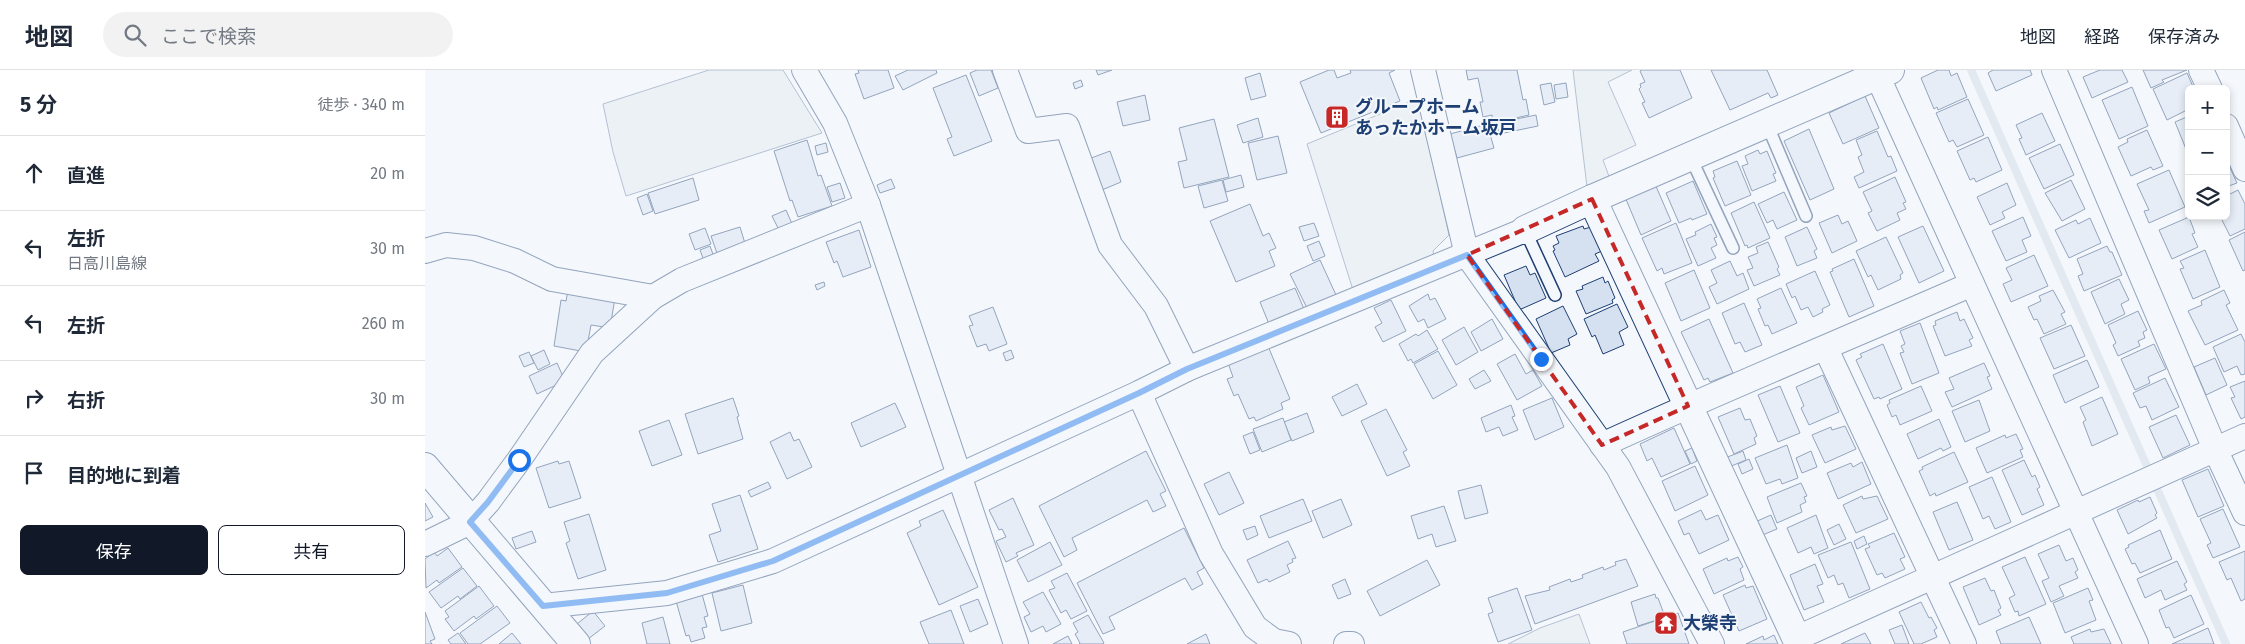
<!DOCTYPE html>
<html lang="ja">
<meta charset="utf-8">
<style>
:root{--surface:#fff;--page:#f2f2f3;--text:#1f2937;--muted:#747a83;--line:#e0e1e3;--accent:#111827}
body{margin:0;font-family:"Fira Sans","Noto Sans JP",sans-serif;background:var(--page);color:var(--text)}
.controls{position:absolute;right:15px;top:15px;display:grid;overflow:hidden;border-radius:8px;box-shadow:0 2px 8px #0003}
.controls button{width:45px;height:45px;display:grid;place-items:center;padding:0;border:0;border-bottom:1px solid var(--line);background:var(--surface);color:var(--text);font:25px sans-serif}
.stop{position:absolute;width:15px;height:15px;margin:-11px;border:4px solid #1a73e8;border-radius:50%;background:#fff}
.stop.end{background:#1a73e8;border-color:#fff;box-shadow:0 1px 5px #0008}
.list{margin:0;padding:0;list-style:none}
h2{display:flex;justify-content:space-between;align-items:center;height:65px;margin:0;padding:0 20px;font-size:21px}
h2 small{font-size:16px;font-weight:400;color:var(--muted)}
.list li{display:grid;grid-template-columns:32px 1fr auto;gap:15px;align-items:center;box-sizing:border-box;height:75px;padding:0 20px;border-top:1px solid var(--line)}
.list b{display:block;font-size:19px;white-space:nowrap}
.list p{margin:0;font-size:16px;white-space:nowrap;color:var(--muted)}
.list em{font-size:16px;font-style:normal;color:var(--muted)}
.actions{display:flex;gap:10px;padding:15px 20px}
.actions a{flex:1;padding:11px 0;border:1px solid var(--accent);border-radius:8px;text-align:center;font-size:18px;color:var(--accent)}
.actions .main{background:var(--accent);color:#fff}
.icon{flex:none;width:28px;height:28px;fill:none;stroke:currentColor;stroke-width:2;stroke-linecap:round;stroke-linejoin:round}
.map{position:relative;flex:none;width:1820px;height:574px;overflow:hidden}
header{display:flex;align-items:center;gap:30px;box-sizing:border-box;height:70px;padding:0 25px;background:var(--surface);border-bottom:1px solid var(--line)}
header strong{font-size:24px}
nav{display:flex;gap:28px;margin-inline-start:auto;font-size:18px}
.search{width:350px;height:45px;background:var(--page);display:flex;align-items:center;gap:12px;box-sizing:border-box;padding:0 18px;border-radius:28px;color:var(--muted);font-size:19px}
main{display:flex}
aside{flex:1;background:var(--surface)}
.map>svg:first-child{display:block}
</style>
<header>
<strong>地図</strong>
<div class="search"><svg class="icon" aria-label="search" viewBox="0 0 24 24"><circle cx="10" cy="10" r="6"/><path d="M15 15l6 6"/></svg>ここで検索</div>
<nav><a>地図</a><a>経路</a><a>保存済み</a></nav>
</header>
<main>
<aside>
<h2>5 分<small>徒歩 · 340 m</small></h2>
<ul class="list">
<li><svg class="icon" aria-label="ahead" viewBox="0 0 24 24"><path d="M12 20V5M6 11l6-6 6 6"/></svg><div><b>直進</b></div><em>20 m</em></li>
<li><svg class="icon" aria-label="left" viewBox="0 0 24 24"><path d="M17 20v-9H6M10 6l-5 5 5 5"/></svg><div><b>左折</b><p>日高川島線</p></div><em>30 m</em></li>
<li><svg class="icon" aria-label="left" viewBox="0 0 24 24"><path d="M17 20v-9H6M10 6l-5 5 5 5"/></svg><div><b>左折</b></div><em>260 m</em></li>
<li><svg class="icon" aria-label="right" viewBox="0 0 24 24"><path d="M7 20v-9h11M14 6l5 5-5 5"/></svg><div><b>右折</b></div><em>30 m</em></li>
<li><svg class="icon" aria-label="arrive" viewBox="0 0 24 24"><path d="M6 21V4h12l-3 4 3 4H6"/></svg><div><b>目的地に到着</b></div></li>
</ul>
<div class="actions"><a class="main">保存</a><a>共有</a></div>
</aside>
<div class="map">
<svg width="1820" height="574" viewBox="0 0 1820 574">
<rect width="100%" height="100%" fill="#f4f7fb"/>
<g fill="#e3e9f0" stroke="#687fa3">
<polygon points="284,0 358,0 397,63 201,126 188,82 178,34"/>
<polygon points="1154,544 1165,574 1083,574 1115,558"/>
</g>
<g fill="#e3e8f0" stroke="#687fa3">
<polygon points="1148,0 1207,0 1183,12 1211,75 1178,90 1185,109 1162,117"/>
<polygon points="994,28 1024,165 1008,181 1009,187 928,220 882,74"/>
</g>
<g fill="none" stroke-linecap="round" stroke-linejoin="round">
<polyline stroke="#cfd7e4" stroke-width="8" points="1546,0 1801,574"/>
</g>
<g fill="#d5e0f0" stroke="#1d3f73">
<polygon points="433,0 463,0 469,18 439,29 430,4 434,3"/>
<polygon points="483,0 511,0 512,3 478,20 470,6"/>
<polygon points="552,0 566,0 573,18 554,26 545,3"/>
<polygon points="671,0 687,0 673,5"/>
<polygon points="904,0 909,0 912,8 926,3 925,0 970,0 964,3 975,31 896,63 875,12"/>
<polygon points="1041,0 1092,0 1098,30 1101,29 1104,45 1068,53 1067,45 1058,47 1055,32 1058,32 1053,8 1043,10"/>
<polygon points="1217,0 1255,0 1267,28 1224,48 1217,33 1220,32 1214,19 1216,17 1215,14 1220,12 1215,1"/>
<polygon points="1286,0 1342,0 1353,25 1346,28 1343,23 1305,40"/>
<polygon points="1513,0 1524,0 1526,6 1532,3 1542,27 1513,40 1512,37 1509,39 1496,8"/>
<polygon points="1568,0 1605,0 1607,5 1571,21 1563,3"/>
<polygon points="1675,0 1697,0 1703,12 1667,28 1658,7"/>
<polygon points="1718,0 1762,0 1737,10 1739,12 1726,18"/>
<polygon points="835,3 841,26 826,30 820,8"/>
<polygon points="1762,3 1769,19 1764,19 1764,39 1742,50 1728,19"/>
<polygon points="541,5 567,71 529,86 522,69 527,67 508,18"/>
<polygon points="656,10 658,16 650,19 648,13"/>
<polygon points="1126,13 1130,32 1119,35 1115,15"/>
<polygon points="1141,13 1143,27 1131,29 1129,15"/>
<polygon points="1707,17 1723,56 1694,69 1677,30"/>
<polygon points="720,25 725,50 698,56 692,32"/>
<polygon points="1440,26 1454,58 1418,74 1404,43"/>
<polygon points="1543,29 1559,65 1532,77 1528,70 1524,72 1511,43"/>
<polygon points="1617,43 1630,71 1601,85 1594,69 1597,68 1591,55"/>
<polygon points="1111,45 1113,56 1074,64 1072,53"/>
<polygon points="1764,46 1764,78 1761,79 1750,52"/>
<polygon points="833,48 838,67 818,73 812,55"/>
<polygon points="789,49 804,107 759,118 753,92 762,90 754,58"/>
<polygon points="1062,54 1069,78 1032,88 1025,64"/>
<polygon points="1384,59 1409,119 1385,130 1359,71"/>
<polygon points="1722,60 1738,96 1728,100 1726,97 1706,106 1693,77 1703,72 1702,69"/>
<polygon points="1452,61 1463,87 1466,86 1472,101 1434,118 1429,107 1439,102 1433,87 1437,85 1431,70"/>
<polygon points="853,66 862,103 832,110 823,73"/>
<polygon points="1563,67 1577,100 1551,112 1549,108 1545,110 1532,81"/>
<polygon points="382,70 393,106 396,105 407,136 373,147 367,130 365,131 349,81"/>
<polygon points="401,73 403,82 392,85 390,76"/>
<polygon points="1635,74 1649,105 1619,119 1604,88"/>
<polygon points="1333,80 1335,84 1342,81 1351,103 1348,104 1351,111 1327,121 1317,96 1323,94 1320,86"/>
<polygon points="685,81 696,112 672,122 661,90"/>
<polygon points="1801,89 1812,113 1801,117"/>
<polygon points="1312,91 1326,125 1300,136 1288,108 1290,107 1288,101"/>
<polygon points="1744,100 1760,137 1724,153 1719,141 1724,140 1712,114"/>
<polygon points="816,105 819,117 801,122 798,110"/>
<polygon points="1470,107 1481,132 1478,133 1481,139 1472,143 1475,150 1452,161 1443,143 1447,141 1438,122"/>
<polygon points="268,108 274,130 230,144 223,123"/>
<polygon points="466,109 470,118 455,123 452,115"/>
<polygon points="797,110 803,131 779,138 773,116"/>
<polygon points="1646,110 1660,139 1637,151 1620,123"/>
<polygon points="1268,111 1282,144 1267,150 1266,148 1254,153 1241,123"/>
<polygon points="415,113 420,128 407,132 402,117"/>
<polygon points="1582,113 1591,135 1577,142 1580,148 1565,155 1552,127"/>
<polygon points="1230,114 1246,151 1216,165 1200,127"/>
<polygon points="1813,120 1820,134 1820,159 1805,166 1795,146 1801,146 1801,126"/>
<polygon points="1359,122 1372,150 1352,159 1348,150 1342,153 1333,134"/>
<polygon points="222,124 228,141 218,145 212,128"/>
<polygon points="1329,132 1345,168 1323,178 1322,175 1320,176 1306,143"/>
<polygon points="825,134 838,166 844,163 851,178 844,181 850,196 811,212 785,151"/>
<polygon points="361,140 368,156 355,162 347,146"/>
<polygon points="1413,145 1417,154 1423,151 1432,171 1407,183 1394,153"/>
<polygon points="1598,147 1606,166 1597,170 1602,182 1581,191 1567,161"/>
<polygon points="1764,147 1770,163 1767,164 1773,177 1747,189 1734,160"/>
<polygon points="1665,148 1676,173 1644,188 1630,160 1651,150 1653,154"/>
<polygon points="889,153 894,166 879,171 874,157"/>
<polygon points="1251,153 1267,193 1239,204 1237,198 1232,201 1217,168"/>
<polygon points="1286,154 1292,167 1289,168 1292,175 1286,178 1291,188 1273,196 1261,169 1271,165 1270,162"/>
<polygon points="1158,156 1159,159 1166,157 1177,181 1170,184 1174,191 1140,207 1128,181 1130,180 1128,176 1134,173 1131,166"/>
<polygon points="1498,156 1519,201 1494,213 1473,167"/>
<polygon points="315,157 322,180 294,189 286,166"/>
<polygon points="1382,157 1392,179 1389,181 1392,188 1372,196 1360,167"/>
<polygon points="280,158 286,174 270,180 264,164"/>
<polygon points="434,160 446,197 418,207 412,191 409,193 401,172"/>
<polygon points="1820,162 1820,200 1818,201 1804,170"/>
<polygon points="1461,167 1478,203 1475,205 1476,209 1453,220 1446,205 1443,207 1431,181"/>
<polygon points="894,171 900,186 888,191 882,176"/>
<polygon points="1343,172 1354,197 1352,199 1355,205 1329,216 1322,200 1328,198 1323,187 1333,183 1331,177"/>
<polygon points="285,176 289,187 279,191 275,180"/>
<polygon points="1682,176 1685,182 1687,182 1697,205 1659,221 1653,206 1658,204 1652,189"/>
<polygon points="1780,180 1795,217 1768,229 1755,199 1759,198 1755,191"/>
<polygon points="1609,185 1623,216 1586,232 1578,214 1587,210 1581,198"/>
<polygon points="1429,189 1449,236 1424,247 1405,202 1408,201 1407,199"/>
<polygon points="895,190 911,225 882,238 865,204"/>
<polygon points="1305,191 1312,206 1318,203 1324,219 1292,234 1284,217 1292,213 1286,200"/>
<polygon points="1101,196 1105,205 1110,203 1121,228 1094,240 1079,205"/>
<polygon points="1269,200 1285,238 1256,251 1240,213"/>
<polygon points="1390,201 1405,235 1397,239 1398,242 1388,247 1383,237 1376,240 1370,226 1367,228 1361,214"/>
<polygon points="1178,207 1180,213 1183,211 1190,228 1187,230 1188,233 1161,244 1151,221 1158,219 1157,216"/>
<polygon points="1694,209 1704,230 1696,234 1700,244 1680,254 1666,222"/>
<polygon points="399,212 400,216 392,220 390,215"/>
<polygon points="870,218 879,239 844,254 835,232"/>
<polygon points="1356,218 1372,253 1347,264 1343,255 1340,256 1333,239 1336,238 1332,229"/>
<polygon points="143,220 190,228 185,258 166,255 161,282 129,276 136,230 141,231"/>
<polygon points="1628,220 1640,242 1636,244 1641,254 1619,264 1612,249 1609,250 1603,237 1616,231 1614,226"/>
<polygon points="1799,220 1805,233 1801,235 1813,260 1780,275 1763,241 1777,235 1776,231"/>
<polygon points="1003,224 1005,230 1010,228 1021,249 1003,258 999,249 993,252 984,236"/>
<polygon points="966,230 981,261 958,272 950,257 957,253 949,238"/>
<polygon points="1319,233 1337,275 1320,282 1315,272 1310,274 1297,243"/>
<polygon points="1192,234 1203,257 1194,262 1199,275 1178,284 1170,265 1167,267 1159,249"/>
<polygon points="1138,236 1152,264 1143,269 1145,275 1126,283 1111,249"/>
<polygon points="568,237 582,274 564,281 561,274 552,277 544,256 548,255 544,246"/>
<polygon points="1713,241 1722,260 1718,262 1720,268 1713,271 1715,276 1693,286 1688,275 1691,273 1683,255"/>
<polygon points="1532,242 1535,251 1539,249 1548,268 1544,270 1547,276 1520,286 1508,256 1511,255 1510,251"/>
<polygon points="1067,249 1078,269 1056,281 1046,262"/>
<polygon points="1284,249 1308,303 1285,312 1283,308 1279,310 1256,262"/>
<polygon points="1495,253 1514,303 1487,314 1475,283 1479,282 1476,276 1480,274 1475,261"/>
<polygon points="1646,255 1660,286 1629,299 1615,268"/>
<polygon points="1039,257 1053,282 1031,295 1017,270"/>
<polygon points="1002,260 1013,279 988,293 986,289 983,291 974,274 991,264 993,266"/>
<polygon points="1816,264 1820,272 1820,304 1816,305 1812,296 1799,302 1788,277"/>
<polygon points="1458,274 1477,319 1455,329 1454,327 1449,329 1431,290 1437,287 1435,284"/>
<polygon points="1729,274 1741,299 1723,307 1725,313 1710,320 1696,289"/>
<polygon points="843,276 865,329 856,333 858,339 831,351 829,347 824,349 813,324 809,326 802,309 808,307 803,293"/>
<polygon points="119,280 125,294 113,300 106,286"/>
<polygon points="586,280 589,288 581,291 578,283"/>
<polygon points="1013,281 1032,315 1008,329 989,294"/>
<polygon points="104,282 109,293 99,297 94,286"/>
<polygon points="1090,284 1101,304 1108,300 1117,316 1092,330 1072,294"/>
<polygon points="1790,288 1802,315 1781,325 1769,297"/>
<polygon points="1662,290 1674,317 1640,333 1628,305"/>
<polygon points="132,293 140,311 112,324 104,306"/>
<polygon points="1559,293 1565,306 1562,307 1567,319 1527,337 1520,322 1529,319 1524,308"/>
<polygon points="1059,300 1066,311 1050,319 1044,309"/>
<polygon points="1398,305 1414,342 1384,355 1376,338 1379,336 1371,317"/>
<polygon points="1740,308 1754,337 1727,350 1721,336 1715,338 1708,323"/>
<polygon points="1820,311 1820,347 1816,349 1806,328 1810,327 1805,317"/>
<polygon points="932,314 942,334 917,346 907,327"/>
<polygon points="1355,316 1375,363 1353,372 1333,325"/>
<polygon points="1496,316 1507,341 1475,355 1471,345 1467,347 1462,335 1465,333 1464,330"/>
<polygon points="1677,327 1693,364 1667,376 1658,352 1661,350 1655,337"/>
<polygon points="308,328 314,346 312,347 318,369 273,384 260,344"/>
<polygon points="1127,328 1139,357 1110,370 1098,340"/>
<polygon points="1554,330 1565,361 1540,372 1527,341"/>
<polygon points="470,333 481,357 436,377 426,353"/>
<polygon points="1086,335 1090,346 1087,347 1093,360 1078,366 1074,357 1061,362 1056,348"/>
<polygon points="1315,338 1320,350 1325,349 1332,366 1329,368 1331,374 1309,384 1293,347"/>
<polygon points="961,339 982,380 978,382 985,396 962,406 936,351"/>
<polygon points="882,343 889,362 867,371 859,352"/>
<polygon points="1751,345 1765,375 1738,388 1724,357"/>
<polygon points="858,348 866,370 837,382 828,359"/>
<polygon points="1514,349 1526,377 1518,381 1516,378 1493,389 1482,364"/>
<polygon points="244,350 257,385 227,396 214,361"/>
<polygon points="1420,356 1431,379 1400,393 1387,365 1406,357 1407,360"/>
<polygon points="1249,358 1265,394 1236,407 1227,388 1222,391 1215,374"/>
<polygon points="365,362 369,371 374,369 387,397 362,409 345,372"/>
<polygon points="828,362 835,380 825,384 818,366"/>
<polygon points="1591,364 1598,379 1595,380 1598,387 1562,403 1551,378 1580,365 1581,368"/>
<polygon points="1362,375 1373,408 1357,414 1355,409 1341,414 1330,388"/>
<polygon points="1267,378 1272,391 1266,394 1260,381"/>
<polygon points="721,381 741,421 735,424 741,436 728,442 722,430 647,468 652,480 639,487 614,436"/>
<polygon points="1318,381 1321,390 1304,397 1300,388"/>
<polygon points="1386,381 1392,397 1377,403 1371,388"/>
<polygon points="1529,382 1543,412 1511,426 1510,423 1505,426 1494,401 1498,399 1497,397"/>
<polygon points="1324,389 1328,399 1317,404 1313,394"/>
<polygon points="1599,390 1607,407 1610,405 1615,417 1612,419 1619,435 1597,445 1577,400"/>
<polygon points="133,391 134,394 144,391 156,428 124,438 111,398"/>
<polygon points="1437,392 1446,414 1413,429 1402,403 1426,393 1428,397"/>
<polygon points="1270,396 1283,425 1250,441 1237,411"/>
<polygon points="1783,399 1799,436 1773,447 1757,410"/>
<polygon points="804,402 819,433 794,445 779,414"/>
<polygon points="1567,407 1586,452 1570,459 1564,446 1558,449 1544,417"/>
<polygon points="343,412 346,418 326,427 323,421"/>
<polygon points="1376,413 1382,426 1379,427 1381,432 1375,435 1377,442 1352,453 1342,427"/>
<polygon points="1056,415 1063,443 1040,449 1033,421"/>
<polygon points="315,425 333,479 293,492 284,465 296,461 287,434"/>
<polygon points="1437,426 1438,429 1452,426 1463,449 1431,463 1418,435"/>
<polygon points="1725,427 1732,443 1730,445 1732,448 1703,464 1692,440 1713,430 1714,432"/>
<polygon points="588,428 609,475 591,483 593,486 581,492 571,471 581,467 577,459 574,460 564,440"/>
<polygon points="878,429 887,451 844,468 835,446"/>
<polygon points="916,429 927,455 898,468 887,441"/>
<polygon points="1532,432 1548,470 1524,480 1508,442"/>
<polygon points="0,433 8,447 0,451"/>
<polygon points="1019,436 1031,471 1011,477 1007,464 993,469 986,446"/>
<polygon points="1798,439 1815,477 1788,488 1782,475 1786,473 1775,449"/>
<polygon points="518,440 553,517 514,535 482,463 496,456 494,451"/>
<polygon points="1276,440 1281,450 1293,445 1304,470 1274,484 1264,463 1259,465 1253,451"/>
<polygon points="164,444 181,500 153,509 141,473 145,471 139,452"/>
<polygon points="1346,445 1352,459 1335,466 1330,452"/>
<polygon points="1391,445 1403,478 1389,484 1386,477 1373,483 1362,458"/>
<polygon points="1414,454 1421,469 1409,475 1402,460"/>
<polygon points="830,456 833,465 822,470 818,460"/>
<polygon points="759,458 779,498 772,502 778,514 767,520 760,508 684,547 690,559 678,564 652,513"/>
<polygon points="1735,460 1747,489 1715,503 1710,493 1707,494 1700,479 1704,477 1703,475"/>
<polygon points="107,461 111,472 91,479 87,468"/>
<polygon points="1469,463 1480,487 1475,489 1480,499 1460,508 1457,503 1452,505 1440,479 1445,477 1443,474"/>
<polygon points="1439,466 1442,474 1432,479 1429,471"/>
<polygon points="863,471 871,488 867,489 868,492 862,495 865,502 844,512 842,509 833,513 822,490"/>
<polygon points="625,472 637,495 603,512 592,490"/>
<polygon points="1426,472 1445,519 1424,528 1418,513 1413,515 1409,505 1403,508 1393,485"/>
<polygon points="1634,475 1641,491 1648,488 1653,500 1650,502 1653,508 1634,516 1639,526 1626,532 1617,511 1624,508 1613,484"/>
<polygon points="23,478 37,497 14,513 12,510 1,518 0,489 9,482 12,486"/>
<polygon points="1820,481 1820,529 1816,531 1806,508 1802,510 1794,492"/>
<polygon points="1313,487 1318,497 1315,499 1319,510 1289,524 1278,499 1302,488 1303,491"/>
<polygon points="1600,487 1621,534 1594,546 1593,541 1590,542 1584,528 1590,525 1577,497"/>
<polygon points="1201,489 1213,516 1110,554 1100,526 1125,520 1124,517 1145,509 1146,512 1158,508 1157,505 1178,497 1179,500 1191,495 1190,492"/>
<polygon points="1002,490 1015,515 955,546 942,521"/>
<polygon points="1752,491 1762,512 1759,514 1762,520 1740,530 1736,520 1720,528 1712,509"/>
<polygon points="1390,494 1398,514 1392,516 1399,532 1379,540 1365,505"/>
<polygon points="38,498 52,516 35,529 33,526 16,538 4,522"/>
<polygon points="642,503 662,541 646,549 641,540 636,543 624,520 630,518 626,511"/>
<polygon points="1560,508 1566,521 1569,520 1576,538 1573,540 1576,545 1554,555 1538,517"/>
<polygon points="920,509 926,524 913,529 907,515"/>
<polygon points="318,515 327,553 296,561 287,523"/>
<polygon points="1320,515 1321,518 1328,516 1342,549 1314,561 1298,525"/>
<polygon points="54,516 69,536 51,549 49,546 29,561 20,549 24,547 20,541"/>
<polygon points="1092,518 1107,560 1073,572 1063,544 1068,542 1063,528"/>
<polygon points="1663,518 1668,530 1664,531 1671,550 1640,563 1628,533"/>
<polygon points="618,522 636,554 621,562 618,556 606,562 599,547 605,544 598,532"/>
<polygon points="277,524 283,546 279,547 282,557 277,558 280,568 266,572 264,565 261,566 251,531"/>
<polygon points="1230,524 1231,528 1233,528 1239,544 1236,545 1238,548 1213,556 1206,532"/>
<polygon points="1766,525 1779,554 1749,568 1744,557 1741,558 1734,540"/>
<polygon points="553,529 563,554 545,562 535,536"/>
<polygon points="1496,532 1504,548 1506,547 1512,558 1509,560 1512,567 1496,574 1489,574 1474,542"/>
<polygon points="72,536 85,553 55,574 43,574 35,563"/>
<polygon points="526,540 539,574 504,574 495,552"/>
<polygon points="168,541 180,556 163,569 152,554"/>
<polygon points="0,542 10,569 5,571 7,574 0,574"/>
<polygon points="1253,543 1264,574 1202,574 1198,562"/>
<polygon points="663,545 679,573 677,574 654,574 655,573 650,564 653,562 648,553"/>
<polygon points="238,547 245,574 222,574 217,553"/>
<polygon points="1604,547 1616,574 1576,574 1571,561"/>
<polygon points="1477,555 1484,574 1470,574 1464,560"/>
<polygon points="1783,558 1789,574 1747,574"/>
<polygon points="1665,559 1666,562 1679,559 1686,574 1649,574 1646,567"/>
<polygon points="33,563 41,574 26,574 23,570"/>
<polygon points="87,563 96,574 74,574"/>
<polygon points="1440,563 1446,574 1416,574"/>
<polygon points="781,564 785,574 762,574"/>
<polygon points="1349,565 1353,574 1321,574 1338,566 1339,570"/>
<polygon points="643,566 647,574 628,574"/>
</g>
<g fill="none" stroke-linecap="round" stroke-linejoin="round">
<g stroke="#1d3f73" stroke-width="14">
<g id="lane">
<polyline points="1341,52 1381,146"/>
<polyline points="1265,86 1308,178"/>
<polyline points="1100,160 1130,225"/>
</g>
</g>
<g stroke="#1d3f73" stroke-width="26">
<g id="street">
<polyline points="379,0 410,53 443,135 591,574"/>
<polyline points="580,0 603,61 642,56 685,175 731,236 762,299"/>
<polyline points="998,0 1042,185 1193,397 1287,574"/>
<polyline points="1629,0 1790,379 1820,443"/>
<polyline points="1776,0 1785,19"/>
<polyline points="1452,5 1711,574"/>
<polyline points="1801,56 1820,99"/>
<polyline points="0,181 21,175 49,178 90,191 127,209 228,227"/>
<polyline points="1401,279 1539,574"/>
<polyline points="714,323 786,484 830,557 849,571 864,574"/>
<path d="M1177,375c122,-56 247,-107 370,-161"/>
<polyline points="0,474 45,452 63,432 94,390 167,283 228,227 257,210 443,135"/>
<polyline points="118,536 242,523 348,491 714,323 762,299 1100,160"/>
<polyline points="1372,568 1820,366"/>
<polyline points="921,574 927,574"/>
</g>
</g>
<g stroke="#1d3f73" stroke-width="30">
<g id="secondary">
<polyline points="1167,129 1374,574"/>
<polyline points="1100,160 1167,129 1465,0"/>
</g>
</g>
<g stroke="#1d3f73" stroke-width="30">
<polyline id="primary" points="0,397 151,574"/>
</g>
<use href="#lane" stroke="#f4f7fb" stroke-width="11"/>
<use href="#street" stroke="#f4f7fb" stroke-width="24"/>
<use href="#secondary" stroke="#f4f7fb" stroke-width="28"/>
<use href="#primary" stroke="#f4f7fb" stroke-width="28"/>
</g>
<g fill="none" stroke-linecap="round" stroke-linejoin="round">
<polyline stroke="#1a73e8" stroke-width="6" points="94,390 63,432 45,452 118,536 242,523 348,491 714,323 762,299 1042,185 1116,289"/>
</g>
<path d="M0 0H1820V574H0ZM1167,129l96,207 -86,39 -135,-190z" fill="#f4f7fb" fill-opacity=".55" fill-rule="evenodd"/>
<path fill="none" stroke="#c62828" stroke-width="4" stroke-dasharray="10 6" stroke-linejoin="round" d="M1167,129l96,207 -86,39 -135,-190z"/>
<defs>
<g id="building-square" transform="scale(1.25)"><rect x="-9" y="-9" width="18" height="18" rx="4" fill="#c62828" stroke="#f4f7fb"/><path d="M-4-6H4V6H1V3H-1V6H-4ZM-2.5-4.3h1.7v1.8h-1.7ZM.8-4.3h1.7v1.8H.8ZM-2.5-1h1.7V.8h-1.7ZM.8-1h1.7V.8H.8Z" fill="#fff"/></g>
<g id="temple-square" transform="scale(1.25)"><rect x="-9" y="-9" width="18" height="18" rx="4" fill="#c62828" stroke="#f4f7fb"/><path d="M0-6L5-2H3V0L6.5 2.5H4V6H1.5V3h-3V6H-4V2.5H-6.5L-3 0V-2H-5Z" fill="#fff"/></g>
</defs>
<g fill-rule="evenodd">
<use href="#building-square" x="912" y="47"/>
<use href="#temple-square" x="1241" y="553"/>
</g>
<g text-anchor="middle" stroke-width="4" stroke-linejoin="round" paint-order="stroke">
<g font-size="18" font-weight="bold" fill="#1d3f73" stroke="#f4f7fb" text-anchor="start">
<text x="930" y="43">グループホーム<tspan x="930" dy="21">あったかホーム坂戸</tspan></text>
<text x="1258" y="559">大榮寺</text>
</g>
</g>
</svg>
<div class="controls">
<button>+</button>
<button>−</button>
<button><svg class="icon" aria-label="layers" viewBox="0 0 24 24"><path d="M12 4l9 5-9 5-9-5zM3 14l9 5 9-5"/></svg></button>
</div>
<div class="stop" style="left:94px;top:390px"></div>
<div class="stop end" style="left:1116px;top:289px"></div>
</div>
</main>
